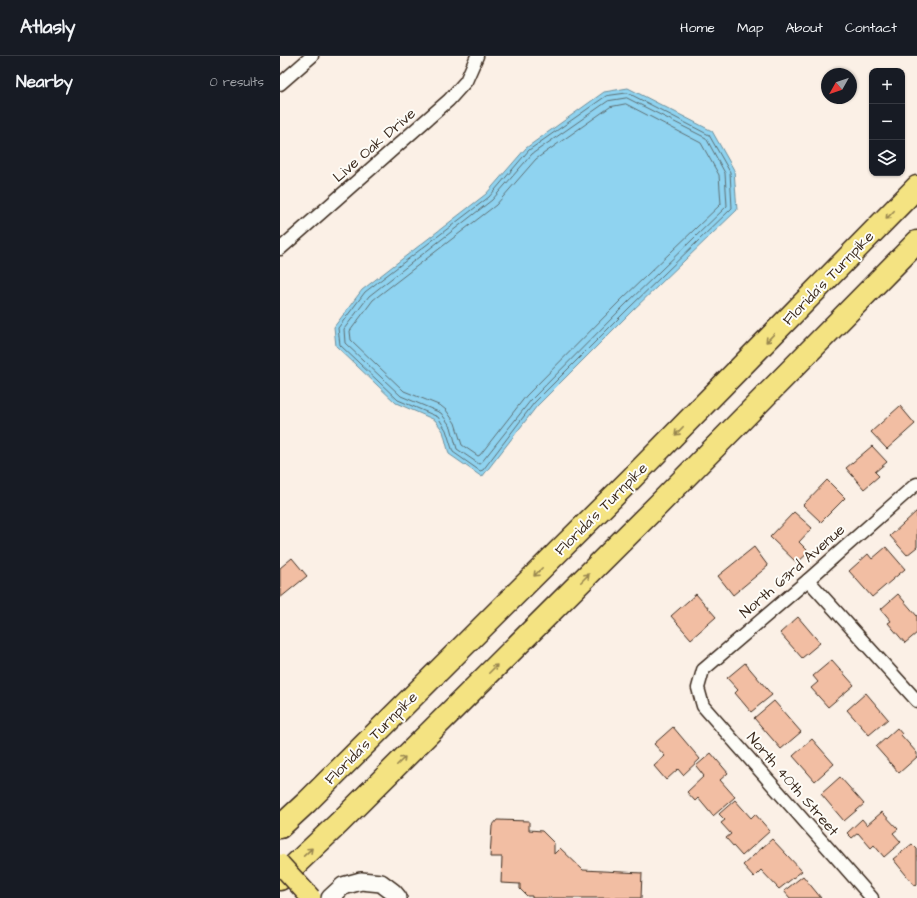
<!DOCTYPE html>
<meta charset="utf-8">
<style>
:root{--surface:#171b24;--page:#242831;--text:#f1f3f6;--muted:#9ea1a6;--line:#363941}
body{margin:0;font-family:"Architects Daughter",sans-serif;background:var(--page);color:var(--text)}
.controls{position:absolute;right:12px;top:12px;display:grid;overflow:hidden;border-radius:8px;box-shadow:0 1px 3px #0004}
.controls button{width:36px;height:36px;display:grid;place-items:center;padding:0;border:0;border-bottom:1px solid var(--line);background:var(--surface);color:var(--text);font:20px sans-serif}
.compass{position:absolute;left:541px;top:12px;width:36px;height:36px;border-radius:50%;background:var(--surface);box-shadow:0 1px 3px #0004;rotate:230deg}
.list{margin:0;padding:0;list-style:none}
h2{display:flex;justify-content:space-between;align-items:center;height:52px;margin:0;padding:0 16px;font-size:17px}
h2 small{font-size:13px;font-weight:400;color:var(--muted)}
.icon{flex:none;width:22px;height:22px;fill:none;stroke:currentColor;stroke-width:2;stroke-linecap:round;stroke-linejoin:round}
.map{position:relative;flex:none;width:637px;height:842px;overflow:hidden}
header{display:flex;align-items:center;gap:24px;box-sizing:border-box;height:56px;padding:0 20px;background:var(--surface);border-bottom:1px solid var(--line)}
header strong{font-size:19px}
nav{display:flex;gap:22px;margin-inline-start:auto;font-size:14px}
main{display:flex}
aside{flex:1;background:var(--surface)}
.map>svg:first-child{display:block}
</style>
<header>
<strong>Atlasly</strong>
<nav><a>Home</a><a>Map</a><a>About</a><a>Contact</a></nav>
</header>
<main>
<aside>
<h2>Nearby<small>0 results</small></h2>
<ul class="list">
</ul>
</aside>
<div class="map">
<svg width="637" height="842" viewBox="0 0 637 842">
<rect width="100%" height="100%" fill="#fbf0e6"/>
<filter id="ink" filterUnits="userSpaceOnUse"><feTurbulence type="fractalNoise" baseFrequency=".025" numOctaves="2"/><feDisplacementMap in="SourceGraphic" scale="8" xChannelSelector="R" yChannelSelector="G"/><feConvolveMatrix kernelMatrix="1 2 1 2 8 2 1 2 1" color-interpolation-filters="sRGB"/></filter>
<g filter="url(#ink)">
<polygon fill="#8fd3f0" stroke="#6d8f9c" points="348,32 432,75 454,114 457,154 352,255 257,350 202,421 169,398 163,375 155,364 116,347 56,290 54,271 82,234 206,138 246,92 324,36"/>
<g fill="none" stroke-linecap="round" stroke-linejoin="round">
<g stroke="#5d6e72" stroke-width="1">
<polygon points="348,37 429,79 450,116 452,152 349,252 254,347 203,414 200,415 173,396 166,374 158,361 118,344 60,289 58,272 85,236 209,141 249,94 326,40"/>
<polygon points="347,42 426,82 445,117 447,150 346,248 251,344 201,407 199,408 177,393 171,371 161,357 121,340 65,287 64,273 89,240 212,144 252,98 328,45"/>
<polygon points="346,48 421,87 439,119 441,148 341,244 246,340 200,399 198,400 182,389 175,367 166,354 161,350 124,335 71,284 70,275 93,244 216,149 256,103 330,51"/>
</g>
</g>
<g fill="#f2bea3" stroke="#3b2a1e">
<polygon points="620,350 635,368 607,393 591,376"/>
<polygon points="592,390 607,406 595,416 599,420 584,433 566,412"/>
<polygon points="547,424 565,442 541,466 523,449"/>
<polygon points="637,455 637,491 627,499 610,480"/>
<polygon points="514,456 532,472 519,486 529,496 517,507 490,481"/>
<polygon points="474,491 488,510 453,539 438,520"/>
<polygon points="606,491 625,513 592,541 569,515 588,498 592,503"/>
<polygon points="12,502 27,520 0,542 0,512"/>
<polygon points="416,538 436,561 411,583 391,560"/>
<polygon points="618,538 637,560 637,577 625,587 608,567 611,565 601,553"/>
<polygon points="518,561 540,587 522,602 500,577"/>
<polygon points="552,604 574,629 548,651 531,632 538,626 533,620"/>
<polygon points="465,607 492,639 471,656 455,637 458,634 447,622"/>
<polygon points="586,637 608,663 589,679 567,654"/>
<polygon points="494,645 521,676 501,693 474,662"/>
<polygon points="393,671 420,703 403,719 398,713 386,724 374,710 385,700 374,688"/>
<polygon points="617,672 622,678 621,679 637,697 637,701 619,717 596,691"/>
<polygon points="532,683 554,708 535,725 513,700"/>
<polygon points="431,697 448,717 440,724 455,741 433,760 418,742 415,745 407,736 424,720 416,710"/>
<polygon points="560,721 584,748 564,765 541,738"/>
<polygon points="455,744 471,762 475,758 490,775 462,800 446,782 451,778 441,767 445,764 439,758"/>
<polygon points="602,756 618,773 613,777 621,786 604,801 594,789 591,792 578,777 572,782 567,777 582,763 587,769"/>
<polygon points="217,764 249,765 249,774 262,775 274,787 274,798 280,792 303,814 362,817 361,842 252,842 252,840 247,840 240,833 240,828 221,827 222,801 210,801 212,770"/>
<polygon points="492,783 522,815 499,833 481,814 474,821 463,809"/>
<polygon points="632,788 637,793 637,828 635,830 613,803"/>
<polygon points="523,820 541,842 510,842 504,835"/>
</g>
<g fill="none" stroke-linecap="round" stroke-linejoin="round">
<g stroke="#3b2a1e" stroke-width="15">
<g id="street">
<polyline points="0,28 32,0"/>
<polyline points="0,193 169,44 186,25 197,0"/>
<polyline points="528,524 637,645"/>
<polyline points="592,842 423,650 418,632 423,614 528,524 635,429 637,428"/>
</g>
</g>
<g stroke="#3b2a1e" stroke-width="20">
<polyline id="secondary" points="50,842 63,830 81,825 101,827 113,836 118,842"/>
</g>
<g stroke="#3b2a1e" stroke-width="25">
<g id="highway">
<polyline points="0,771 27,746 352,422 637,131"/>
<polyline points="0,823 59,767 378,449 637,186"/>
</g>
</g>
<use href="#street" stroke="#fdfcf7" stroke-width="12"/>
<use href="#secondary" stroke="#fdfcf7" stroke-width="17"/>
<use href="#highway" stroke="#f4e382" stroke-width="22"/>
<g stroke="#3b2a1e" stroke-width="22" stroke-linecap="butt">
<polyline id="primary-bridge" points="0,808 31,842"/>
</g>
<use href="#primary-bridge" stroke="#f4e382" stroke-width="19"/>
</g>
<defs><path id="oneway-shaft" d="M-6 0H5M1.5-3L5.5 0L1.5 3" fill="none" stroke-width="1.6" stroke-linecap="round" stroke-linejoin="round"/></defs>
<g stroke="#988650">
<use href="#oneway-shaft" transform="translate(610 159) rotate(134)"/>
<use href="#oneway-shaft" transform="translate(490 282) rotate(134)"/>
<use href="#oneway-shaft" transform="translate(399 375) rotate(134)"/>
<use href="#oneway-shaft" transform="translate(258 516) rotate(135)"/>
<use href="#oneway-shaft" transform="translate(305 522) rotate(-45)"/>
<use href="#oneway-shaft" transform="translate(213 613) rotate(-45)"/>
<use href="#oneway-shaft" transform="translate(121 705) rotate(-45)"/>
<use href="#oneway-shaft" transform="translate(28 796) rotate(-43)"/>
</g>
</g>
<g text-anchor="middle" stroke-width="4" stroke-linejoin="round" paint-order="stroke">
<g font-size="15" fill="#3b2a1e" stroke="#fdfcf7">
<text transform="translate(94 89) rotate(-41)" y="5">Live Oak Drive</text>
<text transform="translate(548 222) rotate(-46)" y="5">Florida's Turnpike</text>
<text transform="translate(321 453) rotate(-45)" y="5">Florida's Turnpike</text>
<text transform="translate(512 515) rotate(-41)" y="5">North 63rd Avenue</text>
<text transform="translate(91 682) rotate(-45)" y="5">Florida's Turnpike</text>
<text transform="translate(513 728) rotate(49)" y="5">North 40th Street</text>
</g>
</g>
</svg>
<div class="controls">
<button>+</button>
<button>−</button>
<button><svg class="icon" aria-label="layers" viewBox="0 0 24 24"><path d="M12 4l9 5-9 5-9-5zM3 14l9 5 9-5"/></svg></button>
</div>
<svg class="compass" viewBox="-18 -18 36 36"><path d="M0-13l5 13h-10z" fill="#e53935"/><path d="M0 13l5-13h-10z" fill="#9ea1a6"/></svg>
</div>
</main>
